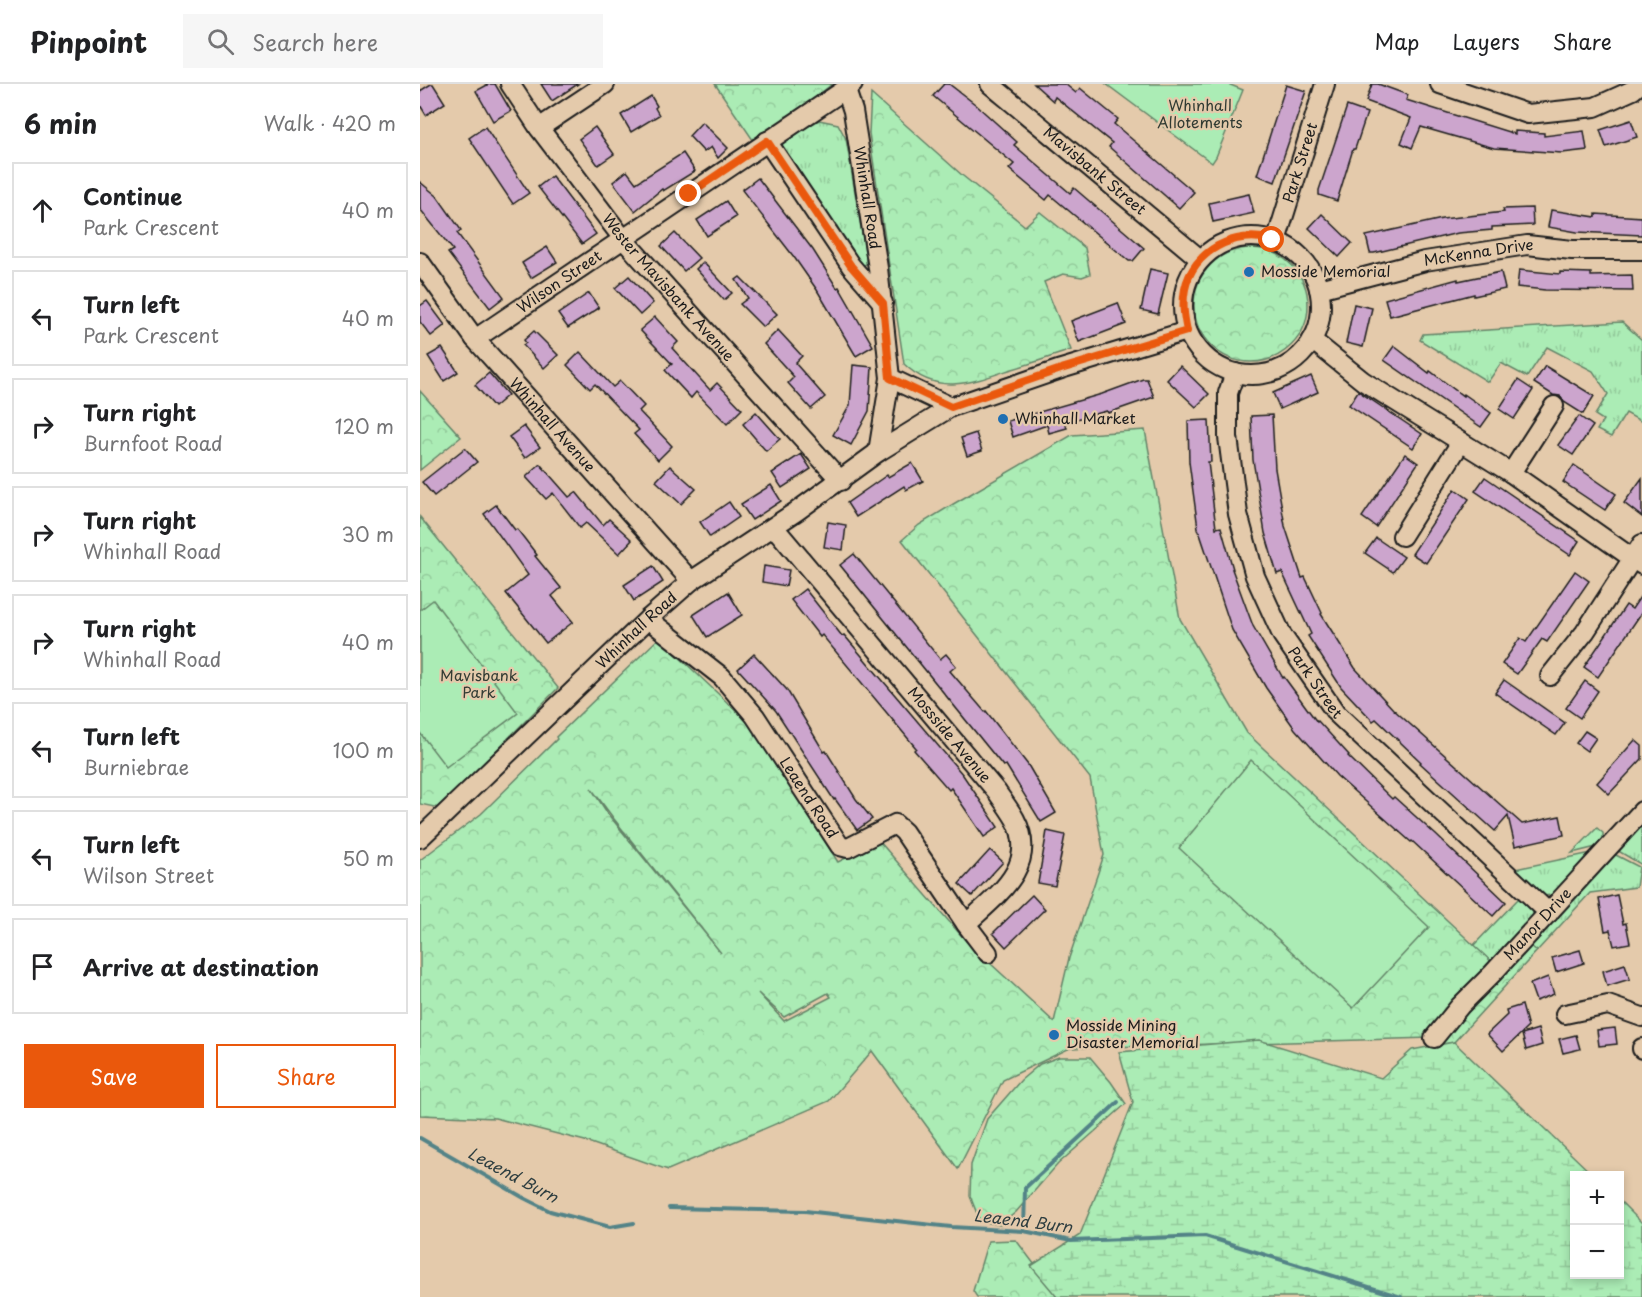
<!DOCTYPE html>
<meta charset="utf-8">
<style>
:root{--surface:#fff;--page:#f6f6f6;--text:#202124;--muted:#757577;--line:#e0e0e0;--accent:#ea580c}
body{margin:0;font-family:"Playpen Sans",sans-serif;background:var(--page);color:var(--text)}
.controls{position:absolute;right:18px;bottom:18px;display:grid;overflow:hidden;border-radius:0px;box-shadow:0 3px 9px #0003}
.controls button{width:54px;height:54px;display:grid;place-items:center;padding:0;border:0;border-bottom:2px solid var(--line);background:var(--surface);color:var(--text);font:30px sans-serif}
.stop{position:absolute;width:18px;height:18px;margin:-14px;border:4px solid #ea580c;border-radius:50%;background:#fff}
.stop.end{background:#ea580c;border-color:#fff;box-shadow:0 2px 6px #0008}
.list{margin:0;padding:0;list-style:none}
h2{display:flex;justify-content:space-between;align-items:center;height:78px;margin:0;padding:0 24px;font-size:26px}
h2 small{font-size:20px;font-weight:400;color:var(--muted)}
.list li{display:grid;grid-template-columns:39px 1fr auto;gap:18px;align-items:center;box-sizing:border-box;height:96px;margin:0 12px 12px;padding:0 12px;border:2px solid var(--line);border-radius:0px}
.list b{display:block;font-size:22px;white-space:nowrap}
.list p{margin:0;font-size:20px;white-space:nowrap;color:var(--muted)}
.list em{font-size:20px;font-style:normal;color:var(--muted)}
.actions{display:flex;gap:12px;padding:18px 24px}
.actions a{flex:1;padding:14px 0;border:2px solid var(--accent);border-radius:0px;text-align:center;font-size:21px;color:var(--accent)}
.actions .main{background:var(--accent);color:#fff}
.icon{flex:none;width:33px;height:33px;fill:none;stroke:currentColor;stroke-width:2;stroke-linecap:round;stroke-linejoin:round}
.map{position:relative;flex:none;width:1222px;height:1213px;overflow:hidden}
header{display:flex;align-items:center;gap:36px;box-sizing:border-box;height:84px;padding:0 30px;background:var(--surface);border-bottom:2px solid var(--line)}
header strong{font-size:28px}
nav{display:flex;gap:33px;margin-inline-start:auto;font-size:21px}
.search{width:420px;height:54px;background:var(--page);display:flex;align-items:center;gap:15px;box-sizing:border-box;padding:0 21px;border-radius:0px;color:var(--muted);font-size:22px}
main{display:flex}
aside{flex:1;background:var(--surface)}
.map>svg:first-child{display:block}
</style>
<header>
<strong>Pinpoint</strong>
<div class="search"><svg class="icon" aria-label="search" viewBox="0 0 24 24"><circle cx="10" cy="10" r="6"/><path d="M15 15l6 6"/></svg>Search here</div>
<nav><a>Map</a><a>Layers</a><a>Share</a></nav>
</header>
<main>
<aside>
<h2>6 min<small>Walk · 420 m</small></h2>
<ul class="list">
<li><svg class="icon" aria-label="ahead" viewBox="0 0 24 24"><path d="M12 20V5M6 11l6-6 6 6"/></svg><div><b>Continue</b><p>Park Crescent</p></div><em>40 m</em></li>
<li><svg class="icon" aria-label="left" viewBox="0 0 24 24"><path d="M17 20v-9H6M10 6l-5 5 5 5"/></svg><div><b>Turn left</b><p>Park Crescent</p></div><em>40 m</em></li>
<li><svg class="icon" aria-label="right" viewBox="0 0 24 24"><path d="M7 20v-9h11M14 6l5 5-5 5"/></svg><div><b>Turn right</b><p>Burnfoot Road</p></div><em>120 m</em></li>
<li><svg class="icon" aria-label="right" viewBox="0 0 24 24"><path d="M7 20v-9h11M14 6l5 5-5 5"/></svg><div><b>Turn right</b><p>Whinhall Road</p></div><em>30 m</em></li>
<li><svg class="icon" aria-label="right" viewBox="0 0 24 24"><path d="M7 20v-9h11M14 6l5 5-5 5"/></svg><div><b>Turn right</b><p>Whinhall Road</p></div><em>40 m</em></li>
<li><svg class="icon" aria-label="left" viewBox="0 0 24 24"><path d="M17 20v-9H6M10 6l-5 5 5 5"/></svg><div><b>Turn left</b><p>Burniebrae</p></div><em>100 m</em></li>
<li><svg class="icon" aria-label="left" viewBox="0 0 24 24"><path d="M17 20v-9H6M10 6l-5 5 5 5"/></svg><div><b>Turn left</b><p>Wilson Street</p></div><em>50 m</em></li>
<li><svg class="icon" aria-label="arrive" viewBox="0 0 24 24"><path d="M6 21V4h12l-3 4 3 4H6"/></svg><div><b>Arrive at destination</b></div></li>
</ul>
<div class="actions"><a class="main">Save</a><a>Share</a></div>
</aside>
<div class="map">
<svg width="1222" height="1213" viewBox="0 0 1222 1213">
<defs>
<pattern id="grass-tufts" width="24" height="20" patternUnits="userSpaceOnUse" patternTransform="scale(1.5)"><rect width="24" height="20" fill="#abecb5"/><path d="M3 7l-1-3M5 7V3M7 7l1-3M15 17l-1-3M17 17v-4M19 17l1-3" fill="none" stroke="#93ca9b"/></pattern>
<pattern id="forest-crowns" width="20" height="18" patternUnits="userSpaceOnUse" patternTransform="scale(1.5)"><rect width="20" height="18" fill="#abecb5"/><path d="M2 6a3 3 0 1 1 6 0M12 15a3 3 0 1 1 6 0" fill="none" stroke="#93ca9b"/></pattern>
<pattern id="wetland-marsh" width="20" height="14" patternUnits="userSpaceOnUse" patternTransform="scale(1.5)"><rect width="20" height="14" fill="#abecb5"/><path d="M1 5h8M5 5V1M11 12h8M15 12V8" fill="none" stroke="#93ca9b"/></pattern>
</defs>
<rect width="100%" height="100%" fill="#e4caab"/>
<filter id="ink" filterUnits="userSpaceOnUse"><feTurbulence type="fractalNoise" baseFrequency=".0167" numOctaves="2"/><feDisplacementMap in="SourceGraphic" scale="12" xChannelSelector="R" yChannelSelector="G"/><feConvolveMatrix kernelMatrix="1 2 1 2 8 2 1 2 1" color-interpolation-filters="sRGB"/></filter>
<g filter="url(#ink)">
<g fill="url(#grass-tufts)" stroke="#648468" stroke-width="1.5">
<polygon points="399,36 418,40 426,55 446,174 446,180 440,183 362,68 362,61 366,55"/>
<polygon points="1202,238 1222,256 1222,338 1206,329 1191,353 1177,346 1183,336 1175,331 1188,310 1173,287 1127,263 1107,293 1081,279 1068,298 1000,256 1003,250"/>
<polygon points="1222,735 1222,781 1195,765"/>
<polygon points="1177,744 1183,749 1183,755 1176,763 1152,769"/>
<polygon points="1176,768 1137,810 1124,812 1091,786"/>
<polygon points="1192,769 1219,783 1216,803 1170,809 1117,867 1109,861"/>
<polygon points="1099,814 1113,826 1112,837 1075,881 1053,862"/>
</g>
<g fill="url(#forest-crowns)" stroke="#648468" stroke-width="1.5" fill-rule="evenodd">
<polygon points="295,0 412,0 392,16 333,56"/>
<path d="M451,10l92,82 62,50 15,-14 45,36 5,26 -8,3 -19,-3 -19,8 27,68c-21,7 -41,14 -62,20 -38,13 -72,26 -105,-6l-35,-231z"/>
<circle cx="831" cy="221" r="57"/>
<polygon points="0,307 41,353 0,386"/>
<path d="M725,346l35,189 67,114 248,232 -64,73 -361,10 -67,32 -45,89 -86,-118 -43,50 -161,69 -83,-29 -90,-23 -75,-3v-255l61,-46 76,-75 -1,-2 103,-99 89,84 90,140 41,-21 87,100 88,81 15,-64 35,-103 -14,-77 -188,-238 17,-15 36,-22 117,-68zM171,704l23,31 107,134 -113,-139zM338,909l26,24 44,-24 3,4 -47,24z"/>
<polygon points="0,433 138,604 19,724 0,720"/>
<polygon points="1109,861 1117,867 1034,958 1023,960 1023,956"/>
<polygon points="639,973 670,973 691,998 706,1020 638,1080 596,1128 580,1141 560,1137 550,1112 551,1081 567,1035 601,996 620,980"/>
<polygon points="596,1156 639,1213 557,1213 553,1207 568,1157"/>
</g>
<polygon fill="url(#wetland-marsh)" stroke="#648468" stroke-width="1.5" points="839,956 961,994 992,966 1034,958 1173,1091 1154,1092 1154,1190 1200,1190 1200,1117 1222,1139 1222,1213 637,1213 611,1182 660,1151 713,1018 699,968"/>
<g fill="#abecb5" stroke="#648468" stroke-width="1.5">
<polygon points="686,0 808,0 823,6 796,73 792,79"/>
<polygon points="13,516 98,629 26,683 0,649 0,526"/>
<polygon points="831,676 1009,843 933,924 759,764"/>
</g>
<g fill="none" stroke-linecap="round" stroke-linejoin="round">
<g stroke="#538387" stroke-width="4">
<polyline points="0,1054 104,1114 130,1127 190,1143 214,1139"/>
<polyline points="249,1124 385,1127 531,1143 604,1147 651,1157 785,1152 981,1213"/>
<polyline points="604,1147 605,1104 698,1018"/>
</g>
</g>
<g fill="#cca5cd" stroke="#1c1c1c" stroke-width="1.5">
<polygon points="11,0 13,0 25,19 6,31 0,21 0,7"/>
<polygon points="69,0 75,0 91,27 73,37 56,7"/>
<polygon points="121,0 158,0 132,17"/>
<polygon points="524,0 529,0 555,20 597,58 594,61 650,109 654,104 724,164 713,177 709,177 630,111 626,116 589,85 594,80 513,12"/>
<polygon points="614,0 645,0 656,9 660,4 698,35 694,40 774,108 759,124 689,63 692,59 635,13 633,17"/>
<polygon points="952,0 958,0 988,11 986,16 1095,50 1095,47 1124,49 1124,52 1164,47 1167,66 1142,69 1074,64 1001,43 992,64 981,59 991,34 946,17"/>
<polygon points="866,1 886,7 855,98 837,91"/>
<polygon points="231,12 237,22 235,24 239,31 211,48 201,31"/>
<polygon points="927,22 947,29 935,65 933,65 917,117 899,111 899,106"/>
<polygon points="1211,36 1217,53 1186,63 1180,46"/>
<polygon points="282,38 308,64 298,74 291,63 284,68 269,52"/>
<polygon points="65,43 109,109 93,120 49,54"/>
<polygon points="175,43 194,70 178,81 159,55"/>
<polygon points="263,69 275,87 243,107 242,105 215,127 193,98 207,87 216,99"/>
<polygon points="132,92 176,150 162,160 118,103"/>
<polygon points="338,94 393,166 417,204 419,203 453,262 436,272 397,206 374,173 322,106"/>
<polygon points="0,98 17,112 41,146 37,149 84,213 70,224 28,169 33,166 0,125"/>
<polygon points="829,110 834,129 793,138 789,119"/>
<polygon points="306,117 316,133 287,152 277,136"/>
<polygon points="1112,124 1113,141 1072,143 1072,146 1038,149 954,169 950,169 946,152 1022,135 1084,128 1083,125"/>
<polygon points="1131,126 1176,133 1176,130 1222,133 1222,151 1157,148 1128,143"/>
<polygon points="902,130 932,159 919,173 889,144"/>
<polygon points="255,149 279,174 264,187 241,162"/>
<polygon points="127,163 137,178 111,194 102,179"/>
<polygon points="283,178 312,209 304,216 276,185"/>
<polygon points="730,185 748,189 738,230 721,226"/>
<polygon points="1099,186 1140,190 1140,188 1171,189 1171,192 1212,191 1213,207 1125,206 1097,203"/>
<polygon points="1081,188 1085,205 1054,212 1054,210 970,232 965,215 1038,195 1038,197"/>
<polygon points="209,192 233,219 220,231 195,204"/>
<polygon points="320,193 357,230 343,243 320,220 328,214 316,196"/>
<polygon points="169,209 179,224 148,244 138,230"/>
<polygon points="7,217 25,241 11,252 0,238 0,222"/>
<polygon points="698,219 706,240 659,258 651,237"/>
<polygon points="934,220 952,224 943,263 926,259"/>
<polygon points="235,233 258,258 252,264 290,306 297,299 322,325 307,340 276,308 271,314 245,286 252,280 220,246"/>
<polygon points="358,246 382,272 375,279 405,313 391,325 368,299 374,293 344,260"/>
<polygon points="114,247 138,271 124,284 103,261 106,259 104,256"/>
<polygon points="974,262 1009,289 1010,287 1043,312 1044,310 1071,329 1061,343 964,276"/>
<polygon points="22,264 38,288 24,297 8,272"/>
<polygon points="160,268 193,303 200,297 224,322 219,327 252,362 238,376 214,350 219,346 175,300 170,305 147,281"/>
<polygon points="433,281 452,283 449,327 431,361 413,351 430,321"/>
<polygon points="760,282 789,310 776,323 747,296"/>
<polygon points="1125,282 1174,312 1163,330 1144,318 1140,312 1133,311 1114,299"/>
<polygon points="69,289 88,311 74,323 55,301"/>
<polygon points="891,292 898,308 860,325 853,309"/>
<polygon points="723,295 727,295 734,313 688,329 687,327 645,338 647,344 629,349 627,341 593,353 588,337 682,310"/>
<polygon points="1098,296 1113,306 1094,335 1079,325"/>
<polygon points="938,307 1002,350 993,364 929,321"/>
<polygon points="336,328 360,355 346,367 323,340"/>
<polygon points="852,331 855,385 865,442 882,494 885,493 902,529 901,530 935,584 973,625 1102,740 1140,732 1144,751 1095,762 1088,732 1075,747 1000,679 1001,678 956,635 953,637 921,603 888,552 891,550 862,488 857,490 845,449 833,376 831,332"/>
<polygon points="1159,332 1173,342 1153,371 1138,361"/>
<polygon points="789,336 791,378 788,378 796,444 801,443 813,485 812,485 833,542 863,594 864,593 897,638 898,637 929,671 928,672 972,715 974,713 1016,751 1086,818 1073,832 992,757 991,758 917,692 875,645 846,604 812,546 778,444 769,378 768,337"/>
<polygon points="104,342 120,363 105,374 89,353"/>
<polygon points="556,349 562,367 547,372 541,354"/>
<polygon points="45,364 57,378 14,412 2,398"/>
<polygon points="381,370 391,385 362,404 352,389"/>
<polygon points="985,370 998,379 956,443 942,433"/>
<polygon points="492,379 503,397 486,406 484,402 436,433 427,419 467,391 468,393"/>
<polygon points="120,380 149,413 156,408 183,441 189,435 212,456 199,470 166,439 160,444 133,409 126,415 106,393"/>
<polygon points="1154,381 1196,410 1185,426 1143,398"/>
<polygon points="250,382 276,405 261,420 236,397"/>
<polygon points="1065,393 1159,457 1150,471 1055,407"/>
<polygon points="1222,394 1222,433 1204,419"/>
<polygon points="351,401 361,417 332,436 321,420"/>
<polygon points="1035,405 1049,415 1006,479 992,470"/>
<polygon points="309,418 319,433 290,453 280,438"/>
<polygon points="76,421 95,446 97,445 117,471 115,472 141,504 132,512 153,538 126,559 86,509 108,491 64,430"/>
<polygon points="408,438 426,441 423,466 404,463"/>
<polygon points="956,454 984,473 973,488 945,469"/>
<polygon points="434,470 520,575 526,570 536,582 530,587 565,628 566,627 608,681 636,729 621,738 586,681 583,682 420,481"/>
<polygon points="233,482 243,498 214,517 204,501"/>
<polygon points="344,482 369,486 366,502 342,498"/>
<polygon points="1155,487 1169,497 1127,558 1122,555 1097,590 1082,580 1100,554 1106,558"/>
<polygon points="385,505 422,552 424,551 543,691 578,743 564,753 531,704 529,706 494,666 496,664 402,551 400,553 371,516"/>
<polygon points="308,508 322,531 287,553 273,531"/>
<polygon points="1222,510 1222,528 1178,593 1164,583 1206,521 1212,525"/>
<polygon points="334,570 367,606 404,668 406,667 436,715 452,735 437,746 415,715 414,716 356,627 318,585"/>
<polygon points="1084,596 1145,639 1136,651 1075,609"/>
<polygon points="1165,597 1178,607 1160,634 1146,624"/>
<polygon points="1165,647 1176,654 1167,667 1156,659"/>
<polygon points="1215,656 1222,662 1222,675 1189,710 1177,699"/>
<polygon points="627,747 645,751 635,802 618,799"/>
<polygon points="570,766 583,778 552,812 539,800"/>
<polygon points="612,811 625,825 586,863 573,849"/>
<polygon points="1197,811 1203,840 1206,839 1210,859 1194,862 1190,846 1185,847 1179,815"/>
<polygon points="1160,866 1164,879 1136,888 1132,874"/>
<polygon points="1205,880 1210,895 1187,902 1183,887"/>
<polygon points="1128,893 1134,910 1116,917 1110,900"/>
<polygon points="1102,921 1108,943 1083,967 1067,950 1087,931 1086,926"/>
<polygon points="1195,944 1197,960 1179,962 1177,946"/>
<polygon points="1118,945 1122,961 1106,966 1102,950"/>
<polygon points="1156,951 1160,965 1143,969 1139,955"/>
</g>
<g fill="none" stroke-linecap="round" stroke-linejoin="round">
<g stroke="#1c1c1c" stroke-width="22">
<g id="minor">
<path id="s1" d="M90,0l29,44 85,112 217,241"/>
<path id="s2" d="M570,0l210,175"/>
<polyline points="1020,0 1108,30 1175,23 1213,6 1220,0"/>
<path id="s3" d="M426,6l7,21 25,157 12,110 -12,74"/>
<polyline points="119,44 185,0"/>
<polyline points="347,57 431,182 463,219"/>
<circle cx="832" cy="222" r="69"/>
<path id="s4" d="M856,157l49,-157"/>
<path id="s5" d="M0,178l55,77 216,242"/>
<path id="s6" d="M899,205l106,-28 102,-16 45,5h70"/>
<path id="s7" d="M55,255l378,-255"/>
<polyline points="892,256 943,297 1091,389 1222,481"/>
<path id="s8" d="M815,289l-7,20v44l10,77 17,62 27,59 54,78 213,200"/>
<polyline points="470,294 531,323"/>
<polyline points="1091,389 1134,322"/>
<path id="s9" d="M354,443l223,265c6,9 13,18 18,27 25,47 -19,77 -49,105l22,29"/>
<polyline points="982,452 1041,358"/>
<path id="s10" d="M228,535l74,58 33,39 85,130 8,2 47,-24 9,8 62,92"/>
<polyline points="1130,592 1165,548 1222,460"/>
<path id="s11" d="M0,754l228,-219 43,-38 106,-70 81,-59 73,-45 110,-38 126,-38"/>
<polyline points="1145,930 1188,921 1222,933"/>
<path id="s12" d="M1014,954l26,-32 33,-33 149,-162"/>
<polyline points="1222,964 1222,965"/>
</g>
</g>
<use href="#minor" stroke="#e4caab" stroke-width="18"/>
</g>
</g>
<g fill="none" stroke-linecap="round" stroke-linejoin="round" filter="url(#ink)">
<path stroke="#ea580c" stroke-width="8" d="M269,110l78,-53 84,125 32,37 7,75 61,29 110,-38 126,-38c-3,-15 -5,-27 -2,-42 8,-38 50,-60 87,-49"/>
</g>
<g fill="#1f6fb2" stroke="#e4caab" stroke-width="2">
<circle cx="829" cy="188" r="6"/>
<circle cx="583" cy="335" r="6"/>
<circle cx="634" cy="951" r="6"/>
</g>
<g text-anchor="middle" stroke-width="4.5" stroke-linejoin="round" paint-order="stroke">
<g font-size="15" fill="#313b33" stroke="#e4caab">
<text x="780" y="27">Whinhall<tspan x="780" dy="17">Allotements</tspan></text>
<text x="59" y="597">Mavisbank<tspan x="59" dy="17">Park</tspan></text>
</g>
<g font-size="15" fill="#1c1c1c" stroke="#e4caab">
<text dy="5" stroke="none"><textPath href="#s4" startOffset="82">Park Street</textPath></text>
<text dy="5" stroke="none"><textPath href="#s2" startOffset="136">Mavisbank Street</textPath></text>
<text dy="5" stroke="none"><textPath href="#s3" startOffset="110">Whinhall Road</textPath></text>
<text dy="5" stroke="none"><textPath href="#s6" startOffset="164">McKenna Drive</textPath></text>
<text dy="5" stroke="none"><textPath href="#s7" startOffset="102">Wilson Street</textPath></text>
<text dy="5" stroke="none"><textPath href="#s1" startOffset="258">Wester Mavisbank Avenue</textPath></text>
<text dy="5" stroke="none"><textPath href="#s5" startOffset="210">Whinhall Avenue</textPath></text>
<text dy="5" stroke="none"><textPath href="#s11" startOffset="300">Whinhall Road</textPath></text>
<text dy="5" stroke="none"><textPath href="#s8" startOffset="330">Park Street</textPath></text>
<text dy="5" stroke="none"><textPath href="#s9" startOffset="272">Mossside Avenue</textPath></text>
<text dy="5" stroke="none"><textPath href="#s10" startOffset="243">Leaend Road</textPath></text>
<text dy="5" stroke="none"><textPath href="#s12" startOffset="154">Manor Drive</textPath></text>
</g>
<g font-size="15" fill="#1c1c1c" stroke="#e4caab" text-anchor="start">
<text x="841" y="193">Mosside Memorial</text>
<text x="595" y="340">Whinhall Market</text>
<text x="646" y="947">Mosside Mining<tspan x="646" dy="17">Disaster Memorial</tspan></text>
</g>
<g font-size="16" font-style="italic" fill="#2e3e40" stroke="#e4caab">
<text transform="translate(93 1091) rotate(28)" y="6">Leaend Burn</text>
<text transform="translate(603 1137) rotate(7)" y="6">Leaend Burn</text>
</g>
</g>
</svg>
<div class="controls">
<button>+</button>
<button>−</button>
</div>
<div class="stop" style="left:852px;top:156px"></div>
<div class="stop end" style="left:269px;top:110px"></div>
</div>
</main>
